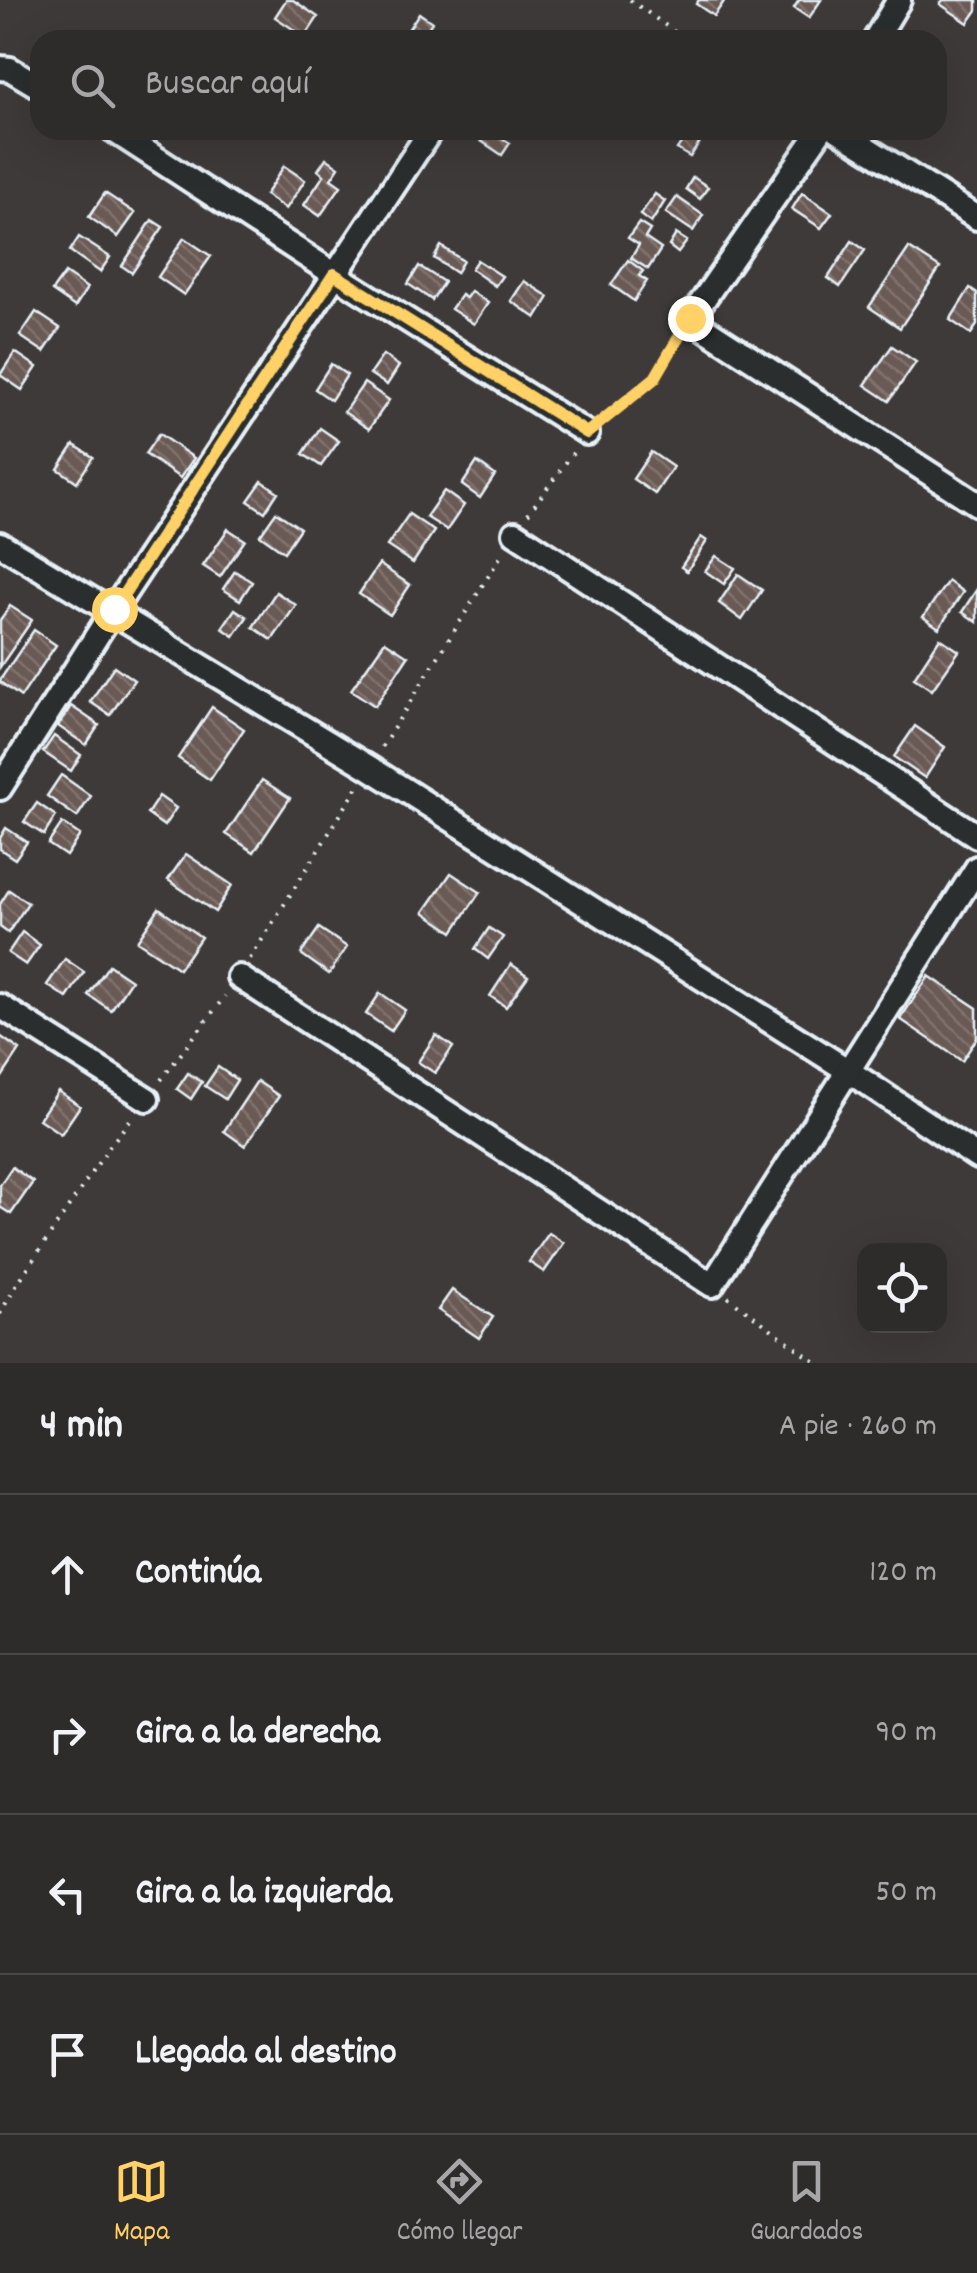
<!DOCTYPE html>
<html lang="es">
<meta charset="utf-8">
<style>
:root{--surface:#2e2c2b;--page:#363433;--text:#f1f3f6;--muted:#a7a7a9;--line:#494847;--accent:#ffd166}
body{margin:0;font-family:Dekko,sans-serif;background:var(--page);color:var(--text)}
.controls{position:absolute;right:30px;bottom:30px;display:grid;overflow:hidden;border-radius:20px;box-shadow:0 10px 40px #0002}
.controls button{width:90px;height:90px;display:grid;place-items:center;padding:0;border:0;border-bottom:2px solid var(--line);background:var(--surface);color:var(--text);font:50px sans-serif}
.stop{position:absolute;width:30px;height:30px;margin:-22px;border:8px solid #ffd166;border-radius:50%;background:#fff}
.stop.end{background:#ffd166;border-color:#fff;box-shadow:0 2px 10px #0008}
.list{margin:0;padding:0;list-style:none}
h2{display:flex;justify-content:space-between;align-items:center;height:130px;margin:0;padding:0 40px;font-size:42px}
h2 small{font-size:32px;font-weight:400;color:var(--muted)}
.list li{display:grid;grid-template-columns:65px 1fr auto;gap:30px;align-items:center;box-sizing:border-box;height:160px;padding:0 40px;border-top:2px solid var(--line)}
.list b{display:block;font-size:38px;white-space:nowrap}
.list em{font-size:32px;font-style:normal;color:var(--muted)}
.icon{flex:none;width:55px;height:55px;fill:none;stroke:currentColor;stroke-width:2;stroke-linecap:round;stroke-linejoin:round}
.map{position:relative;flex:none;width:977px;height:1363px;overflow:hidden}
.search{position:absolute;background:var(--surface);box-shadow:0 10px 40px #0002;left:30px;right:30px;top:30px;height:110px;display:flex;align-items:center;gap:25px;box-sizing:border-box;padding:0 35px;border-radius:30px;color:var(--muted);font-size:38px}
.sheet{height:770px;background:var(--surface)}
nav{display:flex;justify-content:space-around;align-items:center;box-sizing:border-box;height:140px;border-top:2px solid var(--line);background:var(--surface);font-size:28px;color:var(--muted)}
nav a{display:grid;justify-items:center;gap:5px}
nav .on{color:var(--accent)}
.map>svg:first-child{display:block}
</style>
<div class="map">
<svg width="977" height="1363" viewBox="0 0 977 1363">
<defs>
<pattern id="building-back-hatch" width="6" height="6" patternUnits="userSpaceOnUse" patternTransform="scale(2.5)"><rect width="6" height="6" fill="#6b5a54"/><path d="M-1 5l2 2M0 0l6 6M5-1l2 2" fill="none" stroke="#80726d"/></pattern>
</defs>
<rect width="100%" height="100%" fill="#3e3a39"/>
<filter id="ink" filterUnits="userSpaceOnUse"><feTurbulence type="fractalNoise" baseFrequency=".01" numOctaves="2"/><feDisplacementMap in="SourceGraphic" scale="20" xChannelSelector="R" yChannelSelector="G"/><feConvolveMatrix kernelMatrix="1 2 1 2 8 2 1 2 1" color-interpolation-filters="sRGB"/></filter>
<g filter="url(#ink)">
<g fill="url(#building-back-hatch)" stroke="#e8f1f8" stroke-width="2.5">
<polygon points="286,0 293,0 318,17 305,37 275,17"/>
<polygon points="699,0 725,0 714,16 696,4"/>
<polygon points="799,0 821,0 809,18 794,8"/>
<polygon points="943,0 977,0 977,10 968,23 940,4"/>
<polygon points="419,13 432,22 421,39 408,30"/>
<polygon points="488,130 510,143 502,155 481,141"/>
<polygon points="690,130 708,130 690,157 677,149"/>
<polygon points="326,158 339,167 331,179 341,186 320,216 304,205 324,175 318,170"/>
<polygon points="284,166 305,180 286,209 265,195"/>
<polygon points="693,177 708,187 700,199 686,189"/>
<polygon points="105,193 135,213 118,237 89,217"/>
<polygon points="802,193 832,213 821,228 792,209"/>
<polygon points="655,194 665,201 651,223 640,215"/>
<polygon points="677,197 703,215 693,231 666,213"/>
<polygon points="152,220 163,227 132,273 122,266"/>
<polygon points="639,223 650,230 645,238 661,249 648,269 631,258 639,245 628,238"/>
<polygon points="676,234 687,241 678,253 669,246"/>
<polygon points="79,237 110,257 100,272 70,251"/>
<polygon points="184,238 211,256 184,295 158,277"/>
<polygon points="852,241 865,250 840,287 828,278"/>
<polygon points="441,246 463,261 456,273 434,258"/>
<polygon points="909,248 940,268 900,328 869,307"/>
<polygon points="477,260 502,276 495,286 471,269"/>
<polygon points="628,260 643,271 639,276 647,281 634,301 611,285"/>
<polygon points="419,266 444,282 432,300 408,284"/>
<polygon points="65,273 87,288 75,307 52,291"/>
<polygon points="524,281 549,297 536,318 511,301"/>
<polygon points="970,288 977,293 977,325 971,334 950,320"/>
<polygon points="471,291 488,303 474,324 451,309 461,295 466,298"/>
<polygon points="36,312 60,328 44,352 20,336"/>
<polygon points="892,346 916,362 889,401 865,385"/>
<polygon points="15,352 37,367 22,390 0,375"/>
<polygon points="383,355 399,366 387,385 370,374"/>
<polygon points="331,364 347,375 331,400 315,389"/>
<polygon points="364,383 389,400 369,429 344,412"/>
<polygon points="320,428 339,441 321,466 303,454"/>
<polygon points="159,434 194,458 180,478 145,454"/>
<polygon points="74,445 93,457 77,482 58,469"/>
<polygon points="651,452 673,467 655,494 633,479"/>
<polygon points="477,462 495,475 480,498 462,485"/>
<polygon points="262,481 278,492 265,512 248,501"/>
<polygon points="444,491 464,505 447,530 426,517"/>
<polygon points="276,512 300,528 284,552 260,535"/>
<polygon points="409,514 434,531 413,563 387,546"/>
<polygon points="228,529 245,540 220,577 203,566"/>
<polygon points="701,537 707,541 687,571 681,567"/>
<polygon points="716,556 735,568 724,584 705,571"/>
<polygon points="379,564 410,585 390,615 359,594"/>
<polygon points="235,571 252,582 240,600 223,589"/>
<polygon points="738,574 762,590 742,620 719,603"/>
<polygon points="948,581 963,592 939,628 923,617"/>
<polygon points="977,589 977,622 962,612"/>
<polygon points="276,592 296,605 272,640 253,627"/>
<polygon points="10,606 32,620 0,667 0,620"/>
<polygon points="235,609 247,617 234,636 222,628"/>
<polygon points="34,630 56,645 21,697 0,682 0,680"/>
<polygon points="940,638 959,651 932,690 914,678"/>
<polygon points="385,641 408,656 375,706 351,690"/>
<polygon points="114,666 134,680 110,715 90,702"/>
<polygon points="71,706 99,725 86,745 58,726"/>
<polygon points="212,707 244,729 210,780 178,758"/>
<polygon points="915,726 945,747 925,778 894,757"/>
<polygon points="54,736 81,755 71,771 43,752"/>
<polygon points="61,775 91,796 77,817 47,796"/>
<polygon points="262,780 290,798 254,852 226,834"/>
<polygon points="159,796 176,808 164,826 147,814"/>
<polygon points="37,803 56,816 44,835 24,822"/>
<polygon points="62,823 80,835 66,856 48,844"/>
<polygon points="6,828 27,842 15,859 0,849 0,838"/>
<polygon points="186,854 232,885 215,912 168,880"/>
<polygon points="451,873 480,892 453,932 424,912"/>
<polygon points="9,890 28,903 8,933 0,927 0,904"/>
<polygon points="159,908 201,937 179,969 137,941"/>
<polygon points="319,928 347,947 329,974 301,954"/>
<polygon points="489,928 503,937 488,959 475,949"/>
<polygon points="22,932 40,945 26,965 8,953"/>
<polygon points="65,959 84,972 67,998 47,985"/>
<polygon points="511,964 528,976 506,1007 490,996"/>
<polygon points="109,965 131,980 111,1010 88,995"/>
<polygon points="929,976 977,1008 977,1038 962,1061 900,1019"/>
<polygon points="380,993 405,1010 391,1031 366,1014"/>
<polygon points="436,1035 453,1047 435,1073 418,1062"/>
<polygon points="0,1036 20,1050 0,1080"/>
<polygon points="218,1067 237,1080 225,1099 205,1086"/>
<polygon points="188,1073 202,1082 191,1099 177,1089"/>
<polygon points="257,1081 279,1096 245,1146 224,1131"/>
<polygon points="58,1091 80,1106 61,1134 39,1119"/>
<polygon points="12,1167 33,1182 11,1214 0,1207 0,1185"/>
<polygon points="549,1233 564,1243 544,1272 529,1262"/>
<polygon points="452,1290 493,1317 479,1338 438,1310"/>
</g>
<g fill="none" stroke-linecap="round" stroke-linejoin="round">
<g stroke="#e8f1f8" stroke-width="30">
<g id="street">
<polyline points="875,40 899,0"/>
<polyline points="0,68 10,69 40,87"/>
<polyline points="113,130 334,274 587,433"/>
<polyline points="821,130 690,319 977,504"/>
<polyline points="838,130 977,218"/>
<polyline points="515,533 977,836"/>
<polyline points="0,544 370,768 847,1070 977,1157"/>
<polyline points="0,788 114,609 431,130"/>
<polyline points="239,977 712,1285 977,868"/>
<polyline points="0,1006 147,1099"/>
</g>
</g>
<g stroke="#e8f1f8" stroke-width="4" stroke-dasharray="2.5 8" stroke-linecap="butt">
<polyline points="630,0 686,40"/>
<polyline points="602,420 655,377 679,337"/>
<polyline points="528,514 573,453"/>
<polyline points="382,747 504,551"/>
<polyline points="250,959 359,785"/>
<polyline points="161,1080 225,996"/>
<polyline points="728,1297 817,1363"/>
<polyline points="0,1314 15,1287 109,1147 134,1115"/>
</g>
<use href="#street" stroke="#2a2d2e" stroke-width="22"/>
</g>
</g>
<g fill="none" stroke-linecap="round" stroke-linejoin="round" filter="url(#ink)">
<polyline stroke="#ffd166" stroke-width="12" points="114,609 334,274 587,433 655,378 690,318"/>
</g>
</svg>
<div class="controls">
<button><svg class="icon" aria-label="locate" viewBox="0 0 24 24"><circle cx="12" cy="12" r="6"/><path d="M12 2v4M12 18v4M2 12h4M18 12h4"/></svg></button>
</div>
<div class="stop" style="left:114px;top:609px"></div>
<div class="stop end" style="left:690px;top:318px"></div>
<div class="search"><svg class="icon" aria-label="search" viewBox="0 0 24 24"><circle cx="10" cy="10" r="6"/><path d="M15 15l6 6"/></svg>Buscar aquí</div>
</div>
<section class="sheet">
<h2>4 min<small>A pie · 260 m</small></h2>
<ul class="list">
<li><svg class="icon" aria-label="ahead" viewBox="0 0 24 24"><path d="M12 20V5M6 11l6-6 6 6"/></svg><div><b>Continúa</b></div><em>120 m</em></li>
<li><svg class="icon" aria-label="right" viewBox="0 0 24 24"><path d="M7 20v-9h11M14 6l5 5-5 5"/></svg><div><b>Gira a la derecha</b></div><em>90 m</em></li>
<li><svg class="icon" aria-label="left" viewBox="0 0 24 24"><path d="M17 20v-9H6M10 6l-5 5 5 5"/></svg><div><b>Gira a la izquierda</b></div><em>50 m</em></li>
<li><svg class="icon" aria-label="arrive" viewBox="0 0 24 24"><path d="M6 21V4h12l-3 4 3 4H6"/></svg><div><b>Llegada al destino</b></div></li>
</ul>
</section>
<nav>
<a class="on"><svg class="icon" aria-label="map" viewBox="0 0 24 24"><path d="M3 6l6-2 6 2 6-2v14l-6 2-6-2-6 2zM9 4v14M15 6v14"/></svg>Mapa</a>
<a><svg class="icon" aria-label="directions" viewBox="0 0 24 24"><path d="M12 3l9 9-9 9-9-9zM9 14v-3h6M13 9l2 2-2 2"/></svg>Cómo llegar</a>
<a><svg class="icon" aria-label="saved" viewBox="0 0 24 24"><path d="M7 4h10v16l-5-4-5 4z"/></svg>Guardados</a>
</nav>
